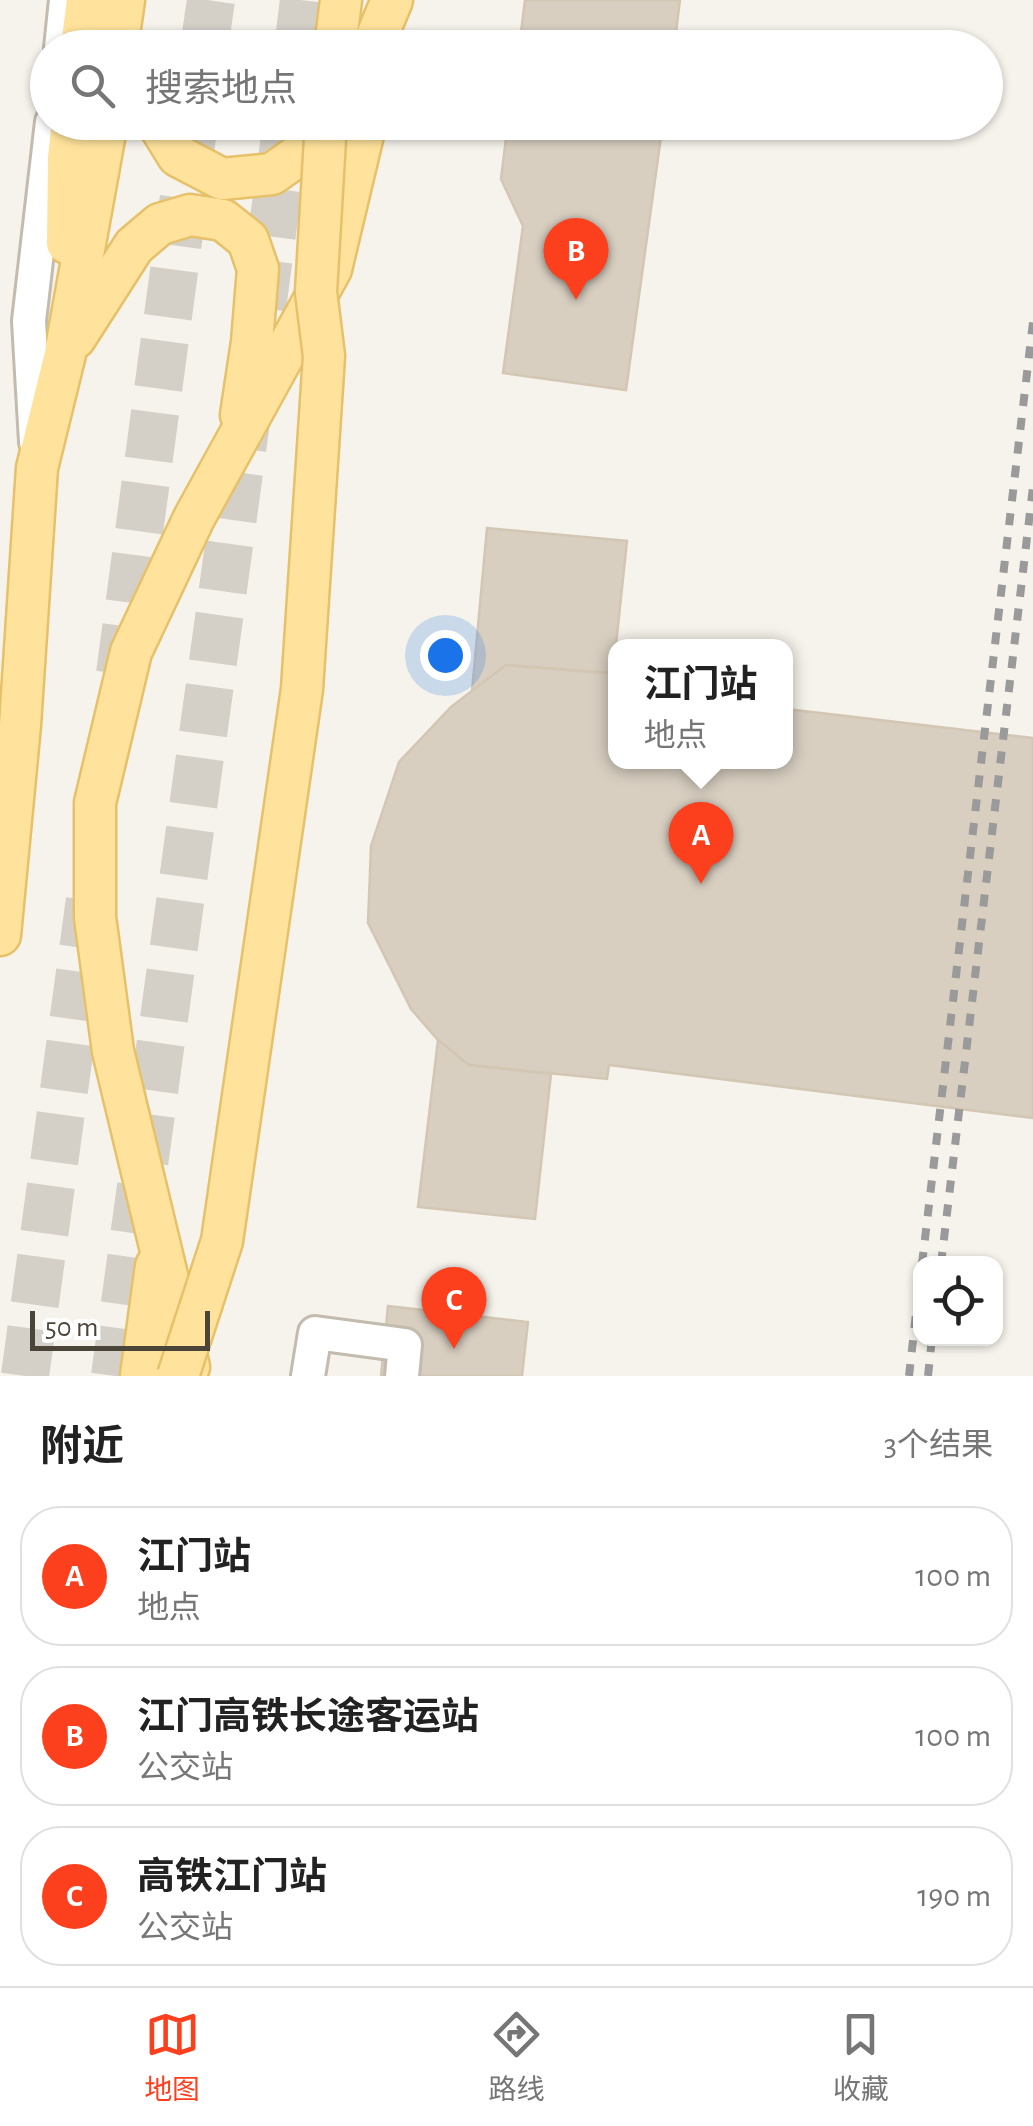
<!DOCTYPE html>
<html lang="zh">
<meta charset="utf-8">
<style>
:root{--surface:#fff;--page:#f2f2f2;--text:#222;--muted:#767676;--line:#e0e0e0;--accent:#fc3f1d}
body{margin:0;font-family:"Alegreya Sans","Noto Sans SC",sans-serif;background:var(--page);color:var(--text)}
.controls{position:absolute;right:30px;bottom:30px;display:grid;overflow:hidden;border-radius:20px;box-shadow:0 2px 8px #0004}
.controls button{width:90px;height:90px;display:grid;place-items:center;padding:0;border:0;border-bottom:2px solid var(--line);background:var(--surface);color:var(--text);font:50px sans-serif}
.scale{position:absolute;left:30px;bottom:25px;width:180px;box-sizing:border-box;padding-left:10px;border:5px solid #4b4439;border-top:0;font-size:28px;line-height:35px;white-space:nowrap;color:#4b4439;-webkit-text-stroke:8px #fff;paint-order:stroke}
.you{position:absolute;left:445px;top:655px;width:35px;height:35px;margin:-25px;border:8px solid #fff;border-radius:50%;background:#1a73e8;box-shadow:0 0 0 15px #1a73e833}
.badge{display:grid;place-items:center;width:65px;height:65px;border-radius:50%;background:var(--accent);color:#fff;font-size:32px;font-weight:700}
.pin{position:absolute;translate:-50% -82px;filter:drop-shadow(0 2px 5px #0008)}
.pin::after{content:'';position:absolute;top:52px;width:35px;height:30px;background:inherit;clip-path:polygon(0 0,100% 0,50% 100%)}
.popup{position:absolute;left:608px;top:639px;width:185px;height:130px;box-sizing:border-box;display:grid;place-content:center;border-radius:20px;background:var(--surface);filter:drop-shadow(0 2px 8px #0005);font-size:32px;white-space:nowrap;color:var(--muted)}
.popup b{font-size:38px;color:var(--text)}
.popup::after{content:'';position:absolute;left:50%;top:100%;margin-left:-20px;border:20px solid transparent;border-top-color:var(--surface)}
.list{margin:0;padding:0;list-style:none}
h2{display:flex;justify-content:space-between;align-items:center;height:130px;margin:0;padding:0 40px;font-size:42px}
h2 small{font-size:32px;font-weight:400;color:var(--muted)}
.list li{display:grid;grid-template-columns:65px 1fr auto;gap:30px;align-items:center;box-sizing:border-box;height:140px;margin:0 20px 20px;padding:0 20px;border:2px solid var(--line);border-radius:40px}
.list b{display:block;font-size:38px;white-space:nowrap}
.list p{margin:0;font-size:32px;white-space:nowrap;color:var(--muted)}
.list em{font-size:32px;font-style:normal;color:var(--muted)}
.icon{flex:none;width:55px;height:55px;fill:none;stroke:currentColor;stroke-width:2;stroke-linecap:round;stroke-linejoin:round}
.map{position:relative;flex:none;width:1033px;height:1376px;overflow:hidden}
.search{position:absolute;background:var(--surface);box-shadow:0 2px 8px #0004;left:30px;right:30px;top:30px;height:110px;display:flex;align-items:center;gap:25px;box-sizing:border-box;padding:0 35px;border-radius:55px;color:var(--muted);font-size:38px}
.sheet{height:610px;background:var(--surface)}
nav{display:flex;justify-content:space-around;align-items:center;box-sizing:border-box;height:140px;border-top:2px solid var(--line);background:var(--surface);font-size:28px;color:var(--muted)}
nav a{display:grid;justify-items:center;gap:5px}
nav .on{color:var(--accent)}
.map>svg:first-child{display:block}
</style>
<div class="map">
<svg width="1033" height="1376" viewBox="0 0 1033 1376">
<rect width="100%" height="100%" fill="#f6f3ec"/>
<g fill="#d8cfc1" stroke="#d3c7b4" stroke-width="2.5">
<polygon points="525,0 680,0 674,48 519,48"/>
<polygon points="508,122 663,122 626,390 503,373 523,226 501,179"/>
<polygon points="487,528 627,541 613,673 506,665 472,691"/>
<polygon points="506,665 616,674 616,762 786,762 786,709 1033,738 1033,1118 609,1065 607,1079 469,1065 438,1040 411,1009 368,923 371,846 399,762 451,707"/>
<polygon points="438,1040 469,1065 551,1074 535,1219 418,1207"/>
<polygon points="388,1306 528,1322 522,1376 381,1376"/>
</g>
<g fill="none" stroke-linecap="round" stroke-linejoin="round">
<g stroke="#d4d0c8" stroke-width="48" stroke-dasharray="48 24" stroke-linecap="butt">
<polyline points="204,48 211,0"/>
<polyline points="298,48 304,0"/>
<polyline points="262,308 287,122"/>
<polyline points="120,674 194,122"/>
<polyline points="25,1376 90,899"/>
<polyline points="115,1376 247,414"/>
</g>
<g stroke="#c2bbae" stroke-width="38">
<g id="minor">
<polyline points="61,48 66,0"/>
<polyline points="36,442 29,321 52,122"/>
<polyline points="308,1376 315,1333 405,1345 402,1376"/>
</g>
</g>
<g stroke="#e6c16a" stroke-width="45">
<g id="major">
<polyline points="81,48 87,0"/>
<polyline points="117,48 124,0"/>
<polyline points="335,48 341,0"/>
<polyline points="372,48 392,0"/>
<polyline points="157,122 178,156 222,179 272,174 313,145 330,122"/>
<polyline points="67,243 68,158 72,122"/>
<polyline points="75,338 134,246 160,224 190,215 223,220 248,240 258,269 252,342 241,415"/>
<polyline points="0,935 20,725 37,468 65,354 107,122"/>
<polyline points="189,1367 113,1051 95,917 95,803 131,652 194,518 331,269 366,122"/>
<polyline points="141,1376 156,1266"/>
</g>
</g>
<use href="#minor" stroke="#fff" stroke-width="32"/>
<use href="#major" stroke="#ffe39c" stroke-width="40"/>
<g stroke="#9a9a9a" stroke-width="8" stroke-dasharray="12 12" stroke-linecap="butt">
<polyline points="922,1264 1033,322"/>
<polyline points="941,1264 1033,487"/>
<polyline points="909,1376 920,1278"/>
<polyline points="928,1376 932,1338"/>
</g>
<g stroke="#e6c16a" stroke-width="45" stroke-linecap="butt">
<polyline id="major-bridge" points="178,1376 222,1241 302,689 324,356 316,292 326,122"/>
</g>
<use href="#major-bridge" stroke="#ffe39c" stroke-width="40"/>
</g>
</svg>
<div class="controls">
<button><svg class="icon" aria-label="locate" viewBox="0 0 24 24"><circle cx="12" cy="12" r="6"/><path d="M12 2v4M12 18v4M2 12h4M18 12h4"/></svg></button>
</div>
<div class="scale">50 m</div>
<div class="you"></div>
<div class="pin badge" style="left:701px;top:884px">A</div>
<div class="popup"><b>江门站</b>地点</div>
<div class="pin badge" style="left:576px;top:300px">B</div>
<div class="pin badge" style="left:454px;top:1349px">C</div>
<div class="search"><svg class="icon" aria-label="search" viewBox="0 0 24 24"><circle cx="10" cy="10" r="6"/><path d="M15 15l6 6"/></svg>搜索地点</div>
</div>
<section class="sheet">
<h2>附近<small>3个结果</small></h2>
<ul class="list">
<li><span class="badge">A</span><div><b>江门站</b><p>地点</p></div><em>100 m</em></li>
<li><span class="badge">B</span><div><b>江门高铁长途客运站</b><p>公交站</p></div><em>100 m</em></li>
<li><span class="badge">C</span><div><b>高铁江门站</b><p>公交站</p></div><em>190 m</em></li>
</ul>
</section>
<nav>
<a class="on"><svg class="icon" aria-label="map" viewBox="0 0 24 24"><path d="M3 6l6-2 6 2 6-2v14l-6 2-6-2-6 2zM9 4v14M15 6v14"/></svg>地图</a>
<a><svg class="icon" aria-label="directions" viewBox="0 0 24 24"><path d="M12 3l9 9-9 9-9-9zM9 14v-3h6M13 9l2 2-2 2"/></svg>路线</a>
<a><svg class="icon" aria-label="saved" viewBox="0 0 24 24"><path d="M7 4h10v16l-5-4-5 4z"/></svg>收藏</a>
</nav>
